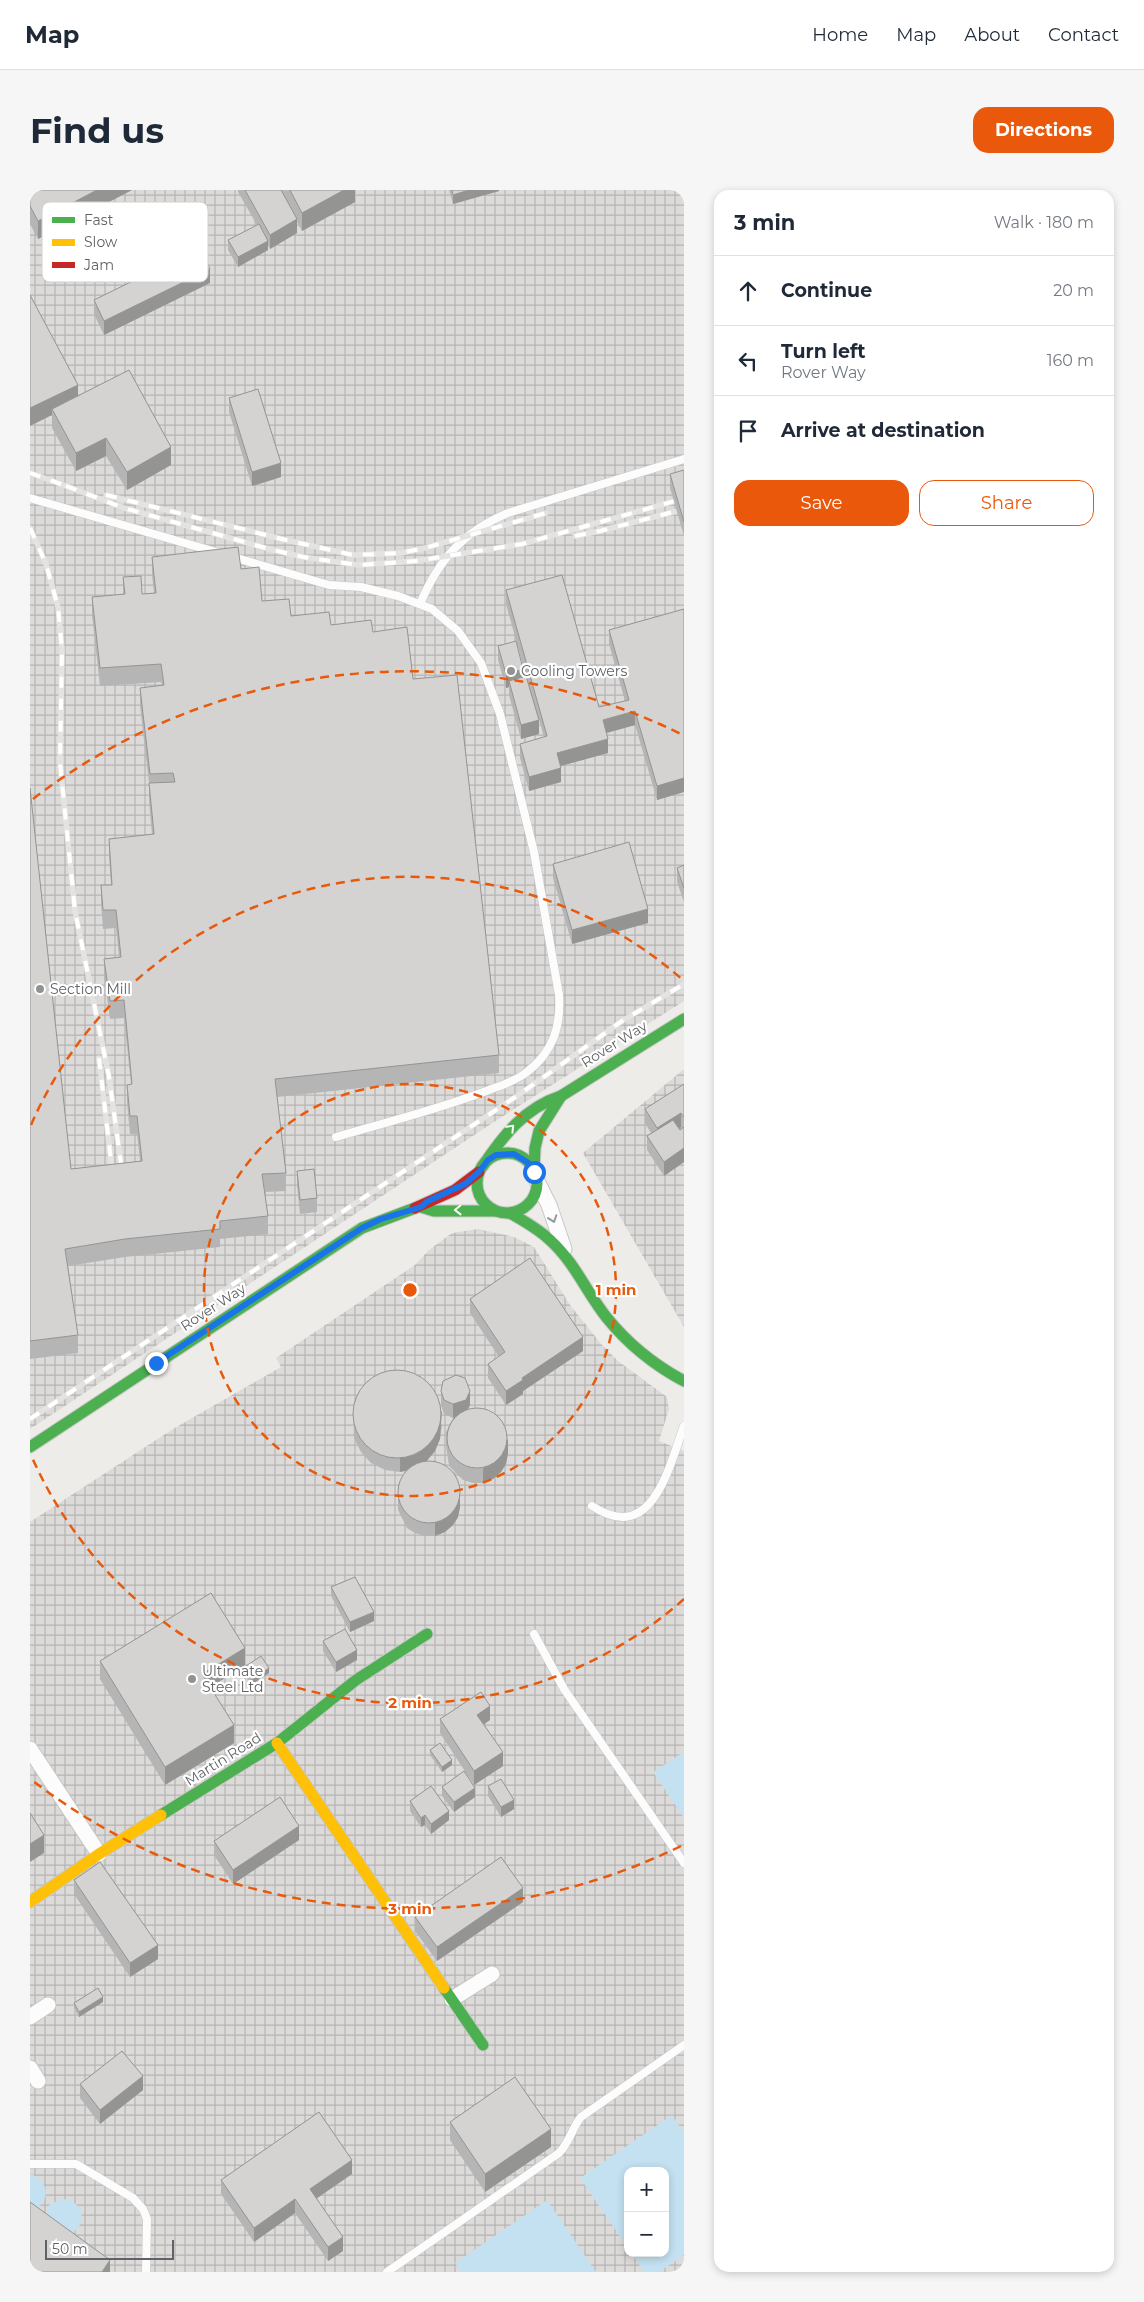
<!DOCTYPE html>
<meta charset="utf-8">
<style>
:root{--surface:#fff;--page:#f6f6f7;--text:#1f2937;--muted:#747a83;--line:#e0e1e3;--accent:#ea580c}
body{margin:0;font-family:Montserrat,sans-serif;background:var(--page);color:var(--text)}
.controls{position:absolute;right:15px;bottom:15px;display:grid;overflow:hidden;border-radius:10px;box-shadow:0 2px 8px #0003}
.controls button{width:45px;height:45px;display:grid;place-items:center;padding:0;border:0;border-bottom:1px solid var(--line);background:var(--surface);color:var(--text);font:25px sans-serif}
.scale{position:absolute;left:15px;bottom:12px;width:129px;box-sizing:border-box;padding-left:5px;border:2px solid #5f6266;border-top:0;font-size:14px;line-height:18px;white-space:nowrap;color:#5f6266;-webkit-text-stroke:4px #fff;paint-order:stroke}
.stop{position:absolute;width:15px;height:15px;margin:-11px;border:4px solid #1a73e8;border-radius:50%;background:#fff}
.stop.end{background:#1a73e8;border-color:#fff;box-shadow:0 1px 5px #0008}
.list{margin:0;padding:0;list-style:none}
h2{display:flex;justify-content:space-between;align-items:center;height:65px;margin:0;padding:0 20px;font-size:21px}
h2 small{font-size:16px;font-weight:400;color:var(--muted)}
.list li{display:grid;grid-template-columns:32px 1fr auto;gap:15px;align-items:center;box-sizing:border-box;height:70px;padding:0 20px;border-top:1px solid var(--line)}
.list b{display:block;font-size:19px;white-space:nowrap}
.list p{margin:0;font-size:16px;white-space:nowrap;color:var(--muted)}
.list em{font-size:16px;font-style:normal;color:var(--muted)}
.actions{display:flex;gap:10px;padding:15px 20px}
.actions a{flex:1;padding:11px 0;border:1px solid var(--accent);border-radius:15px;text-align:center;font-size:18px;color:var(--accent)}
.actions .main{background:var(--accent);color:#fff}
.icon{flex:none;width:28px;height:28px;fill:none;stroke:currentColor;stroke-width:2;stroke-linecap:round;stroke-linejoin:round}
.map{position:relative;flex:none;width:654px;height:2082px;overflow:hidden;border-radius:15px}
header{display:flex;align-items:center;gap:30px;box-sizing:border-box;height:70px;padding:0 25px;background:var(--surface);border-bottom:1px solid var(--line)}
header strong{font-size:24px}
nav{display:flex;gap:28px;margin-inline-start:auto;font-size:18px}
.intro{display:flex;align-items:center;justify-content:space-between;box-sizing:border-box;height:120px;padding:0 30px}
h1{margin:0;font-size:35px}
.button{padding:12px 22px;border-radius:15px;background:var(--accent);color:#fff;font-size:18px;font-weight:700}
main{display:flex;gap:30px;padding:0 30px}
aside{flex:1;background:var(--surface);border-radius:15px;box-shadow:0 2px 8px #0003}
.map>svg:first-child{display:block}
</style>
<header>
<strong>Map</strong>
<nav><a>Home</a><a>Map</a><a>About</a><a>Contact</a></nav>
</header>
<div class="intro"><h1>Find us</h1><a class="button">Directions</a></div>
<main>
<div class="map">
<svg width="654" height="2082" viewBox="0 0 654 2082">
<defs>
<pattern id="industrial-grid" width="8" height="8" patternUnits="userSpaceOnUse" patternTransform="scale(1.25)"><rect width="8" height="8" fill="#dddbd9"/><path d="M0 4h8M4 0v8" fill="none" stroke="#b6b5b4"/></pattern>
</defs>
<rect width="100%" height="100%" fill="#eeece9"/>
<g fill="url(#industrial-grid)" fill-rule="evenodd">
<polygon points="0,0 654,0 654,811 467,930 0,1239"/>
<polygon points="654,879 654,1137 553,963"/>
<path d="M448,1039l36,8 20,10 36,58 32,40 16,16 49,36 2,12 -10,32 25,10v821h-654v-750l143,-93 108,-62 -5,-9 139,-93 14,-15 23,-17zM598,1981h37v82h-37z"/>
</g>
<g fill="#c4e1f1">
<polygon points="654,1562 654,1628 623,1582"/>
<polygon points="642,1925 654,1943 654,2065 629,2082 614,2082 601,2063 635,2063 635,1981 598,1981 598,2058 550,1988"/>
<path d="M0,1984c21,6 21,31 0,37z"/>
<path d="M31,2009c21,0 29,23 10,35l-26,-17 4,-12z"/>
<polygon points="517,2010 566,2082 431,2082 425,2073"/>
</g>
<g fill="none" stroke-linecap="round" stroke-linejoin="round">
<g stroke="#c8c8c8" stroke-width="9">
<g id="lane">
<path d="M0,308l299,87 32,2 37,9 34,13 26,22 23,32 19,51 34,138 25,143c2,32 -6,57 -32,77 -11,9 -25,13 -38,18 -49,19 -102,32 -153,47"/>
<path d="M390,414c19,-45 43,-72 88,-91l176,-54"/>
<path d="M562,1316c61,40 77,-40 92,-80"/>
<polyline points="504,1444 534,1499 654,1673"/>
<polyline points="0,1974 46,1974 103,2008 113,2019 117,2029 116,2082"/>
<path d="M357,2082l172,-119c11,-11 13,-25 22,-36l103,-72"/>
</g>
</g>
<g stroke="#c8c8c8" stroke-width="17">
<g id="street">
<polyline points="507,991 519,1015 534,1059"/>
<polyline points="0,1559 69,1664"/>
<polyline points="422,1809 462,1784"/>
<polyline points="0,1827 18,1815"/>
<polyline points="0,1878 8,1891"/>
</g>
</g>
<g stroke="#c8c8c8" stroke-width="13">
<g id="fast">
<circle cx="477" cy="993" r="30"/>
<path d="M452,977c21,-31 42,-59 79,-71l123,-77"/>
<polyline points="504,982 505,958 509,941 531,906"/>
<polyline points="391,1017 404,1021 465,1021"/>
<path d="M480,1023c14,8 29,16 41,28 24,22 36,52 56,77 22,27 47,47 77,63"/>
<polyline points="0,1257 332,1038 385,1018"/>
<polyline points="131,1625 247,1553 326,1490 397,1444"/>
<polyline points="414,1798 453,1855"/>
</g>
</g>
<g stroke="#c8c8c8" stroke-width="13">
<g id="slow">
<polyline points="247,1553 414,1798"/>
<polyline points="0,1712 69,1664 131,1625"/>
</g>
</g>
<g stroke="#c8c8c8" stroke-width="13">
<polyline id="jam" points="385,1018 425,1000 449,982"/>
</g>
<use href="#lane" stroke="#fcfcfc" stroke-width="8"/>
<use href="#street" stroke="#fcfcfc" stroke-width="15"/>
<use href="#fast" stroke="#4caf50" stroke-width="11"/>
<use href="#slow" stroke="#ffc107" stroke-width="11"/>
<use href="#jam" stroke="#c62828" stroke-width="11"/>
<g stroke="#e3e3e2" stroke-width="5.5">
<g id="rail">
<polyline points="0,283 42,298"/>
<polyline points="36,296 94,318 239,359 273,367 328,375 386,371 492,354 645,311"/>
<polyline points="76,305 256,350 323,365 371,363 395,358 516,323"/>
<polyline points="0,338 16,374 28,417 32,459 30,573 45,721 79,887 93,988"/>
<polyline points="545,346 570,341 647,321"/>
<polyline points="69,868 83,988"/>
<polyline points="0,1229 490,904 592,831 654,794"/>
</g>
</g>
<use href="#rail" stroke="#fff" stroke-width="4" stroke-dasharray="11" stroke-linecap="butt"/>
</g>
<g fill="#b6b5b5">
<polygon points="0,0 102,0 8,49 0,34"/>
<polygon points="208,0 325,0 325,12 272,41 267,32 267,43 240,59 238,55 238,60 208,77 198,60 198,50 227,35 208,2"/>
<polygon points="419,0 469,0 469,1 423,14"/>
<polygon points="180,93 74,145 64,124 64,110"/>
<polygon points="0,105 48,207 141,275 97,300 76,266 46,281 22,238 22,225"/>
<polygon points="199,208 251,287 222,296 199,222"/>
<polygon points="654,280 654,346 640,298 640,284"/>
<polygon points="122,367 211,379 232,411 261,426 301,435 343,442 383,489 469,865 469,883 247,907 256,983 256,1001 235,1002 238,1026 238,1044 190,1049 190,1057 95,1067 38,1076 48,1145 48,1163 0,1169 0,598 41,979 110,971 107,944 100,944 97,913 97,895 101,894 94,828 80,829 74,787 74,769 89,767 86,738 73,739 71,713 71,695 81,695 79,667 79,649 122,645 119,611 119,593 110,516 110,498 132,495 131,492 70,496 62,425 62,407 93,405 93,387 112,404 124,403 122,385"/>
<polygon points="476,400 569,517 595,511 579,454 579,440 654,419 654,602 627,610 605,535 576,543 578,563 531,576 531,592 499,601 490,568 490,554 514,547 509,530 509,544 491,549 479,505 479,497 476,498 468,470 468,456 493,487 496,486 476,414"/>
<polygon points="523,674 618,733 542,754 523,688"/>
<polygon points="654,675 654,712 647,692 647,678"/>
<polygon points="654,894 654,972 634,986 617,960 617,946 621,943 615,933 615,919"/>
<polygon points="267,981 287,1008 287,1022 270,1024 267,995"/>
<polygon points="440,1109 553,1161 493,1201 493,1204 476,1215 458,1188 458,1174 469,1167 440,1123"/>
<polygon points="411,1201 440,1215 438,1219 478,1263 476,1274 471,1282 463,1289 453,1293 443,1293 433,1290 419,1276 416,1256 416,1242 423,1228 414,1224 411,1215"/>
<polygon points="323,1219 412,1235 410,1249 405,1261 396,1271 430,1317 428,1327 423,1335 415,1342 405,1346 395,1346 385,1343 377,1338 368,1320 368,1295 377,1280 370,1282 355,1280 341,1273 331,1262 324,1248"/>
<polygon points="301,1397 344,1431 320,1442 301,1406"/>
<polygon points="293,1451 327,1470 306,1482 293,1461"/>
<polygon points="70,1471 215,1476 180,1497 204,1553 135,1595 70,1489"/>
<polygon points="213,1478 239,1483 221,1495 213,1483"/>
<polygon points="410,1529 460,1530 454,1534 473,1576 444,1595 410,1543"/>
<polygon points="400,1560 422,1575 412,1582 400,1565"/>
<polygon points="458,1596 484,1619 471,1627 458,1606"/>
<polygon points="412,1597 445,1607 424,1622 412,1606"/>
<polygon points="380,1611 419,1630 401,1644 395,1635 391,1637 380,1621"/>
<polygon points="269,1650 203,1694 184,1665 184,1651"/>
<polygon points="44,1690 128,1769 100,1787 44,1704"/>
<polygon points="493,1712 407,1771 385,1741 385,1727"/>
<polygon points="73,1812 49,1827 44,1818 44,1813"/>
<polygon points="50,1894 113,1900 70,1934 50,1908"/>
<polygon points="420,1932 521,1957 455,2002 420,1950"/>
<polygon points="322,1984 287,2008 313,2061 298,2071 265,2023 224,2052 191,2004 191,1990"/>
</g>
<g fill="#949493">
<polygon points="67,0 102,0 8,49 8,31"/>
<polygon points="314,0 325,0 325,12 272,41 272,23"/>
<polygon points="439,0 469,0 469,1 423,14 423,5"/>
<polygon points="267,29 267,43 240,59 240,45"/>
<polygon points="238,51 238,60 208,77 208,67"/>
<polygon points="180,79 180,93 74,145 74,131"/>
<polygon points="48,195 48,213 22,219 22,225 0,236 0,218"/>
<polygon points="76,248 76,266 46,281 46,263"/>
<polygon points="141,257 141,275 97,300 97,282"/>
<polygon points="251,273 251,287 222,296 222,282"/>
<polygon points="493,479 493,493 479,491 479,497 476,498 476,484"/>
<polygon points="605,521 605,535 573,544 573,530"/>
<polygon points="509,530 509,544 491,549 491,535"/>
<polygon points="578,549 578,563 527,577 527,563"/>
<polygon points="531,578 531,592 499,601 499,587"/>
<polygon points="654,588 654,602 627,610 627,596"/>
<polygon points="618,719 618,733 542,754 542,740"/>
<polygon points="651,923 651,937 627,952 627,938"/>
<polygon points="654,958 654,972 634,986 634,972"/>
<polygon points="553,1147 553,1161 493,1201 493,1204 476,1215 476,1201 492,1188"/>
<polygon points="440,1201 440,1215 436,1224 423,1228 423,1214"/>
<polygon points="412,1221 410,1249 405,1261 396,1272 384,1279 370,1282 370,1268"/>
<polygon points="478,1249 478,1263 476,1274 471,1282 463,1289 453,1293 453,1279"/>
<polygon points="430,1303 430,1317 428,1327 423,1335 415,1342 405,1346 405,1332"/>
<polygon points="344,1422 344,1431 320,1442 320,1432"/>
<polygon points="215,1458 215,1476 172,1502 172,1484"/>
<polygon points="327,1460 327,1470 306,1482 306,1472"/>
<polygon points="239,1478 239,1483 221,1495 221,1490"/>
<polygon points="460,1516 460,1530 447,1539 447,1525"/>
<polygon points="204,1535 204,1553 135,1595 135,1577"/>
<polygon points="473,1562 473,1576 444,1595 444,1581"/>
<polygon points="422,1570 422,1575 412,1582 412,1577"/>
<polygon points="445,1598 445,1607 424,1622 424,1612"/>
<polygon points="484,1610 484,1619 471,1627 471,1617"/>
<polygon points="419,1621 419,1630 401,1644 401,1634"/>
<polygon points="395,1625 395,1635 391,1637 391,1628"/>
<polygon points="269,1636 269,1650 203,1694 203,1680"/>
<polygon points="14,1645 14,1663 0,1672 0,1654"/>
<polygon points="493,1698 493,1712 407,1771 407,1757"/>
<polygon points="128,1755 128,1769 100,1787 100,1773"/>
<polygon points="73,1807 73,1812 49,1827 49,1822"/>
<polygon points="113,1886 113,1900 70,1934 70,1920"/>
<polygon points="521,1939 521,1957 455,2002 455,1984"/>
<polygon points="322,1970 322,1984 280,2013 280,1999"/>
<polygon points="265,2009 265,2023 224,2052 224,2038"/>
<polygon points="313,2047 313,2061 298,2071 298,2057"/>
<polygon points="80,2070 80,2082 72,2082"/>
</g>
<g fill="#d4d3d2" stroke="#949493">
<polygon points="0,0 67,0 8,31 0,16"/>
<polygon points="215,0 251,0 267,29 240,45"/>
<polygon points="260,0 314,0 272,23"/>
<polygon points="422,0 439,0 423,5"/>
<polygon points="229,34 238,51 208,67 198,50"/>
<polygon points="170,58 180,79 74,131 64,110"/>
<polygon points="0,105 48,195 0,218"/>
<polygon points="99,180 141,257 97,282 76,248 46,263 22,219"/>
<polygon points="228,199 251,273 222,282 199,208"/>
<polygon points="654,280 654,332 640,284"/>
<polygon points="208,357 211,379 229,377 232,411 259,409 261,426 299,422 301,435 341,430 343,442 377,437 383,489 427,485 469,865 245,889 256,983 232,984 238,1026 190,1031 190,1039 95,1049 35,1059 48,1145 0,1151 0,598 41,979 112,971 107,926 100,926 97,895 102,894 94,810 80,811 74,769 91,767 86,720 73,720 71,695 82,695 79,649 124,644 119,593 145,592 143,583 120,584 110,498 134,495 131,474 70,478 62,407 95,404 93,387 111,386 112,404 126,403 122,367"/>
<polygon points="532,385 569,517 599,510 579,440 654,419 654,588 627,596 605,521 573,530 578,549 527,563 531,578 499,587 490,554 517,546 476,400"/>
<polygon points="486,451 493,479 476,484 468,456"/>
<polygon points="496,486 509,530 491,535 479,491"/>
<polygon points="599,652 618,719 542,740 523,674"/>
<polygon points="654,675 654,698 647,678"/>
<polygon points="654,894 654,927 651,923 627,938 615,919"/>
<polygon points="643,930 650,940 654,937 654,958 634,972 617,946"/>
<polygon points="284,979 287,1008 270,1010 267,981"/>
<polygon points="500,1068 553,1147 492,1188 493,1190 476,1201 458,1174 475,1162 440,1109"/>
<circle cx="367" cy="1224" r="44"/>
<polygon points="426,1185 435,1188 440,1201 436,1210 423,1214 414,1210 411,1201 413,1191"/>
<circle cx="447" cy="1248" r="30"/>
<circle cx="399" cy="1302" r="31"/>
<polygon points="325,1387 344,1422 320,1432 301,1397"/>
<polygon points="181,1403 215,1458 172,1484 204,1535 135,1577 70,1471"/>
<polygon points="315,1439 327,1460 306,1472 293,1451"/>
<polygon points="231,1466 239,1478 221,1490 213,1478"/>
<polygon points="451,1502 460,1516 447,1525 473,1562 444,1581 410,1529"/>
<polygon points="410,1553 422,1570 412,1577 400,1560"/>
<polygon points="434,1581 445,1598 424,1612 412,1597"/>
<polygon points="471,1589 484,1610 471,1617 458,1596"/>
<polygon points="401,1596 419,1621 401,1634 395,1625 391,1628 380,1611"/>
<polygon points="250,1607 269,1636 203,1680 184,1651"/>
<polygon points="0,1623 14,1645 0,1654"/>
<polygon points="471,1667 493,1698 407,1757 385,1727"/>
<polygon points="70,1672 128,1755 100,1773 44,1690"/>
<polygon points="68,1798 73,1807 49,1822 44,1813"/>
<polygon points="92,1861 113,1886 70,1920 50,1894"/>
<polygon points="485,1887 521,1939 455,1984 420,1932"/>
<polygon points="289,1922 322,1970 280,1999 313,2047 298,2057 265,2009 224,2038 191,1990"/>
<polygon points="0,2012 80,2070 72,2082 0,2082"/>
</g>
<defs><path id="oneway-chevron" d="M-2-3.5L2.5 0L-2 3.5" fill="none" stroke-width="1.6" stroke-linecap="round" stroke-linejoin="round" transform="scale(1.25)"/></defs>
<g stroke="#f6fbf6">
<use href="#oneway-chevron" transform="translate(481 938) rotate(-46)"/>
<use href="#oneway-chevron" transform="translate(428 1020) rotate(179)"/>
</g>
<use stroke="#96989a" href="#oneway-chevron" transform="translate(523 1029) rotate(71)"/>
<g fill="none" stroke-linecap="round" stroke-linejoin="round">
<polyline stroke="#1a73e8" stroke-width="6" points="126,1173 332,1038 351,1029 391,1017 398,1011 435,994 449,982 458,970 466,965 484,964 500,974 504,982"/>
</g>
<g fill="none" stroke="#e8590c" stroke-width="2.5" stroke-dasharray="9 6">
<circle cx="380" cy="1100" r="206"/>
<path d="M654 1409A413 413 0 0 1 1 1265M1 935A413 413 0 0 1 654 791"/>
<path d="M651 1656A619 619 0 0 1 3 1591M3 609A619 619 0 0 1 651 544"/>
</g>
<g fill="#919294" stroke="#fff" stroke-width="2">
<circle cx="481" cy="481" r="5"/>
<circle cx="10" cy="799" r="5"/>
<circle cx="162" cy="1489" r="5"/>
</g>
<g text-anchor="middle" stroke-width="4.5" stroke-linejoin="round" paint-order="stroke">
<g font-size="14" fill="#5f6266" stroke="#fff" text-anchor="start">
<text x="491" y="486">Cooling Towers</text>
<text x="20" y="804">Section Mill</text>
<text x="172" y="1486">Ultimate<tspan x="172" dy="16">Steel Ltd</tspan></text>
</g>
<g font-size="14" fill="#5f6266" stroke="#fff">
<text transform="translate(584 854) rotate(-32)" y="5">Rover Way</text>
<text transform="translate(183 1117) rotate(-33)" y="5">Rover Way</text>
<text transform="translate(193 1569) rotate(-32)" y="5">Martin Road</text>
</g>
</g>
<rect x="12" y="12" width="166" height="80" rx="8" fill="#fff" stroke="#cfd0d1" stroke-width="1"/>
<rect x="22" y="27" width="23" height="6" fill="#4caf50"/>
<rect x="22" y="49" width="23" height="7" fill="#ffc107"/>
<rect x="22" y="72" width="23" height="6" fill="#c62828"/>
<g font-size="14" fill="#5f6266">
<text x="54" y="35">Fast</text>
<text x="54" y="57">Slow</text>
<text x="54" y="80">Jam</text>
</g>
<circle cx="380" cy="1100" r="8" fill="#e8590c" stroke="#fff" stroke-width="2.5"/>
<g font-size="15" text-anchor="middle" font-weight="bold" fill="#e8590c" stroke="#fff" stroke-width="4.5" stroke-linejoin="round" paint-order="stroke">
<text x="586" y="1105">1 min</text>
<text x="380" y="1518">2 min</text>
<text x="380" y="1724">3 min</text>
</g>
</svg>
<div class="controls">
<button>+</button>
<button>−</button>
</div>
<div class="scale">50 m</div>
<div class="stop" style="left:504px;top:982px"></div>
<div class="stop end" style="left:126px;top:1173px"></div>
</div>
<aside>
<h2>3 min<small>Walk · 180 m</small></h2>
<ul class="list">
<li><svg class="icon" aria-label="ahead" viewBox="0 0 24 24"><path d="M12 20V5M6 11l6-6 6 6"/></svg><div><b>Continue</b></div><em>20 m</em></li>
<li><svg class="icon" aria-label="left" viewBox="0 0 24 24"><path d="M17 20v-9H6M10 6l-5 5 5 5"/></svg><div><b>Turn left</b><p>Rover Way</p></div><em>160 m</em></li>
<li><svg class="icon" aria-label="arrive" viewBox="0 0 24 24"><path d="M6 21V4h12l-3 4 3 4H6"/></svg><div><b>Arrive at destination</b></div></li>
</ul>
<div class="actions"><a class="main">Save</a><a>Share</a></div>
</aside>
</main>
